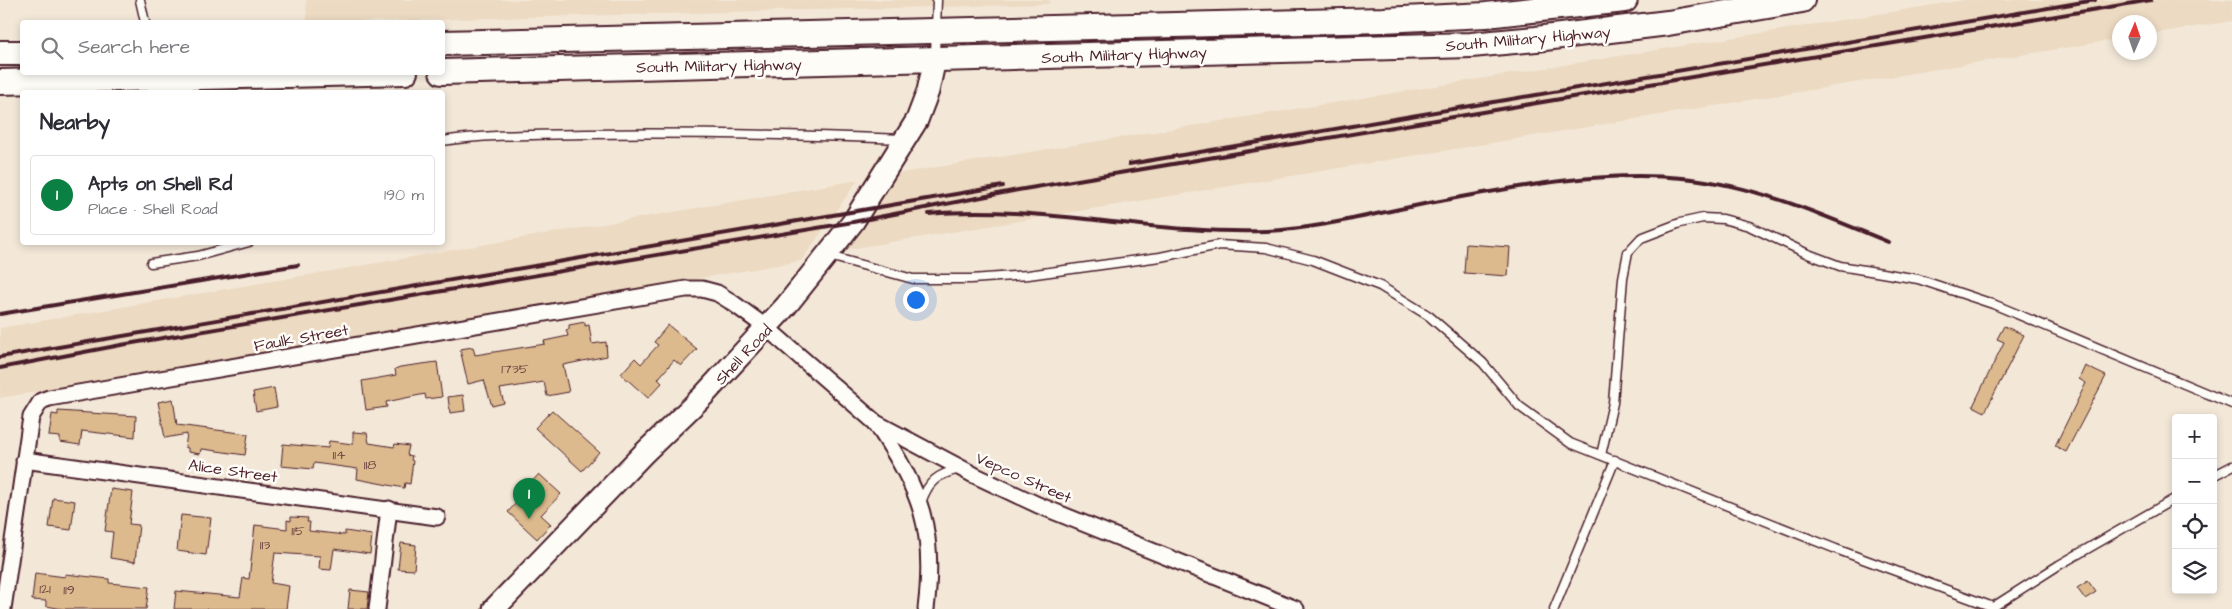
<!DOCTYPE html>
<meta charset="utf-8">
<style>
:root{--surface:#fff;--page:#f7f7f7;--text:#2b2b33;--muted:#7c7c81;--line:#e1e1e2;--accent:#0b8043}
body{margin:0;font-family:"Architects Daughter",sans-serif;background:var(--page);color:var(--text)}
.controls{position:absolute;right:15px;bottom:15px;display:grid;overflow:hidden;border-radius:5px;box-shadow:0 2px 8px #0003}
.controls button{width:45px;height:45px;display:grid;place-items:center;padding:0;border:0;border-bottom:1px solid var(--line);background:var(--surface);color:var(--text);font:25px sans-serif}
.compass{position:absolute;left:2112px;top:15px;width:45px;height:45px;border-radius:50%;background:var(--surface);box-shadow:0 2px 8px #0003;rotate:2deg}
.you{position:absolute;left:915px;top:299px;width:18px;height:18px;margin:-12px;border:4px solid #fff;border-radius:50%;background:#1a73e8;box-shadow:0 0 0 8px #1a73e833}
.badge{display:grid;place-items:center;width:32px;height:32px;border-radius:50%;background:var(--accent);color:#fff;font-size:16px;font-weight:700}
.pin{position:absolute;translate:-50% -41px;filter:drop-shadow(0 1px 2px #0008)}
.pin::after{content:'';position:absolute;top:26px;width:18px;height:15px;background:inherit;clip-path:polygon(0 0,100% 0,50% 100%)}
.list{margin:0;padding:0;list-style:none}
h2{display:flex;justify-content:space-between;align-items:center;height:65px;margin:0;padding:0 20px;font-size:21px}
h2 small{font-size:16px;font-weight:400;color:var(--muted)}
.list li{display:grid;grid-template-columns:32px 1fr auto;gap:15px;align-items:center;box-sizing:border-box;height:80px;margin:0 10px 10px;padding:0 10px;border:1px solid var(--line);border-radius:5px}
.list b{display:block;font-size:19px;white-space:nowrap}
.list p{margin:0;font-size:16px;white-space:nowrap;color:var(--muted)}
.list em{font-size:16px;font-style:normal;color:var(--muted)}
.icon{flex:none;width:28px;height:28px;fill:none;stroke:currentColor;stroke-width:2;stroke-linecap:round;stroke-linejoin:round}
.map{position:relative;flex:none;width:2232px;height:609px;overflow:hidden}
.search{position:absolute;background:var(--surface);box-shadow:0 2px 8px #0003;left:20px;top:20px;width:425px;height:55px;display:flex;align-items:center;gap:12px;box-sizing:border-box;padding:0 18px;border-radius:5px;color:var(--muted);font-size:19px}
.panel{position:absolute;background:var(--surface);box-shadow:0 2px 8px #0003;left:20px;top:90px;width:425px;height:155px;border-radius:5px}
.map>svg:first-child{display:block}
</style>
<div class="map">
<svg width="2232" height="609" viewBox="0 0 2232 609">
<rect width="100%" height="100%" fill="#f3e8d8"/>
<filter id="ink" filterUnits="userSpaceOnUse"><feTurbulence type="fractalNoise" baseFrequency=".02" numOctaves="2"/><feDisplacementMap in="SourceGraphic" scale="10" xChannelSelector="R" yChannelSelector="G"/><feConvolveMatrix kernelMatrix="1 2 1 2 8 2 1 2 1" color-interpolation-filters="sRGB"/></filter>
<g filter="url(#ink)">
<g fill="#ecdac2">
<polygon points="306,0 1050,0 1049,4 344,22 307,22"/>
<polygon points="1964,0 2232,0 2232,21 2150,34 2150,22 2120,22 2119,39 844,250 895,174"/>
<polygon points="858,180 801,261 0,398 0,328"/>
</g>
<g fill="#dcba8e" stroke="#4a1f2b">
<polygon points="1466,244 1510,247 1508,276 1464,273"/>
<polygon points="585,322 585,326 589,325 592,344 606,342 607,356 563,365 569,392 547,396 544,382 500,389 504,403 492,406 484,380 468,384 460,349 473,347 475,355 545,344 544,341 568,336 566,330 569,329 569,325"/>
<polygon points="668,325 697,349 681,366 674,360 658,379 662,383 648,398 621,374 635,358 641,364 658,345 654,342"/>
<polygon points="2004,326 2024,335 1985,412 1973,406 2004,342 1997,339"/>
<polygon points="437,362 442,397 426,399 425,394 386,402 387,407 366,410 362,381 396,375 395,369 400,367"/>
<polygon points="2085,366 2106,376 2066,452 2055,446 2086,383 2079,379"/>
<polygon points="274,388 277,407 256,411 253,392"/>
<polygon points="463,395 465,411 450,413 448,397"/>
<polygon points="173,399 177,425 248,434 245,455 203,449 201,449 200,454 188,452 188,448 185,447 187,434 165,438 158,402"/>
<polygon points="552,410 599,452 582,471 535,428"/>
<polygon points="58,411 136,416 135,437 82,431 80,445 60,442 60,437 49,436 52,414 58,415"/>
<polygon points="353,432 367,433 369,443 394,447 395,444 409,446 407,455 412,456 411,460 413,461 410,484 405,483 404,488 357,479 358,469 314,463 313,469 281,466 283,444 328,448 329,441 353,444"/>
<polygon points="539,474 561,494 541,515 551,524 537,539 508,512 527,491 525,489"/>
<polygon points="111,489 133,492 129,524 139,525 135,562 110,558 113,532 105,531"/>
<polygon points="53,498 75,501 71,530 49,527"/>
<polygon points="181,515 211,518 206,555 177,551"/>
<polygon points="291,517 308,518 307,522 310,522 309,531 345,535 345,531 372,535 370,554 334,549 331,570 319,569 320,556 275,553 271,583 289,586 286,609 174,609 176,591 240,597 243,578 249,579 255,525 287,529 287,520 291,521"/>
<polygon points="401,543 416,545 414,570 398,569"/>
<polygon points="35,573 65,577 65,574 109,579 109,583 149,587 146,609 63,609 46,606 46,601 32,600"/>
<polygon points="2088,581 2096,592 2085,599 2077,588"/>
<polygon points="350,590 369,592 367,609 348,609"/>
</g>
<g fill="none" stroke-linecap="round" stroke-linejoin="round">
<g stroke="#4a1f2b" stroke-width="11">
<g id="lane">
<polyline points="140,0 145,22"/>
<polyline points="935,55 937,0"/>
<path d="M442,141c48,-7 97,-6 145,-7 105,-2 210,1 316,5"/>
<polyline points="829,256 913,279 971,279 1028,275 1160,257 1219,245 1266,248 1313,260 1380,286 1429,316 1483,363 1519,406 1570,443 1836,549 1993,607 2059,565 2176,498"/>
<polyline points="151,263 198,256 249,242"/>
<polyline points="1601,455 1613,403 1623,278 1628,252 1641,238 1680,223 1703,218 1723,219 1749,226 1808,254 1840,266 1918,279 1993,304 2232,404"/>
<polyline points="2213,476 2232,466"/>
<path d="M921,503c7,-22 17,-29 39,-34"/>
<polyline points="1554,609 1615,460"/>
</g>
</g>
<g stroke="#4a1f2b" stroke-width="19">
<g id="street">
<path d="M877,425c44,67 59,104 49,184"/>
<polyline points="24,460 437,517"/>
<polyline points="3,609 31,417 41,401 49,398 686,289 702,289 717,293 730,301 767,328 876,423 974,475 1038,505 1296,609"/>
<polyline points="377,609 389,509"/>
</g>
</g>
<g stroke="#4a1f2b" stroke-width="25">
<polyline id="secondary" points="494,609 643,454 703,396 786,306 853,222 917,120 928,91 935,59"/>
</g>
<g stroke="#4a1f2b" stroke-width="28">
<g id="primary">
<polyline points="442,43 1383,20 1486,15 1625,0"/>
<polyline points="0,53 22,53"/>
<polyline points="442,72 1471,45 1536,39 1668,23 1802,0"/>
<polyline points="0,82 405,72"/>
</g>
</g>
<use href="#lane" stroke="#fdfcf7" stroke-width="8"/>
<use href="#street" stroke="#fdfcf7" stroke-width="15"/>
<use href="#secondary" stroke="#fdfcf7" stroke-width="21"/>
<use href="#primary" stroke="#fdfcf7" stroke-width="24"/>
<g stroke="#4a1f2b" stroke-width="4">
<polyline points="1129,164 2095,0"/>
<path d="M929,214c112,-10 224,21 337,17 56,-2 113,-19 169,-29 81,-15 165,-32 248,-24 71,7 140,37 205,64"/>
<polyline points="0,314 298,265"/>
<polyline points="0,357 1003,186"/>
<polyline points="0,368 121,345 853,222 1018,190 2151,0"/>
</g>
</g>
</g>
<g text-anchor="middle" stroke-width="5" stroke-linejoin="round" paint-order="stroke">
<g font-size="14" fill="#6e4644">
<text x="515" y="373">1735</text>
<text x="339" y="459">114</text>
<text x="370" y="469">118</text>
<text x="298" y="535">115</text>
<text x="265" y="549">113</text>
<text x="45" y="593">121</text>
<text x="69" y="594">119</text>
</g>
<g font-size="16" fill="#4a1f2b" stroke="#fdfcf7">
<text transform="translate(1528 38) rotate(-5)" y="6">South Military Highway</text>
<text transform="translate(1124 54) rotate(-2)" y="6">South Military Highway</text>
<text transform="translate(719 65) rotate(-1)" y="6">South Military Highway</text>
<text transform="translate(301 337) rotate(-10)" y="6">Faulk Street</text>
<text transform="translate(743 354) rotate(-47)" y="6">Shell Road</text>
<text transform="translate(233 470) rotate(8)" y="6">Alice Street</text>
<text transform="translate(1024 477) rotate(24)" y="6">Vepco Street</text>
</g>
</g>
</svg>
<div class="controls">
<button>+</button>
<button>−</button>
<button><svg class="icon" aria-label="locate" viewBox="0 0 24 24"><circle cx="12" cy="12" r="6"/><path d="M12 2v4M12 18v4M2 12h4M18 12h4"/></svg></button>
<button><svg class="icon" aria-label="layers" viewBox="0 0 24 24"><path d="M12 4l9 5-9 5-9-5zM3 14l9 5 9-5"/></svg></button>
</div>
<svg class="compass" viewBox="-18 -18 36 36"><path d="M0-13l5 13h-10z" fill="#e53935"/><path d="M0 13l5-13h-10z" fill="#7c7c81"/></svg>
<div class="you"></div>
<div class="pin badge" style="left:529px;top:519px">1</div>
<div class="search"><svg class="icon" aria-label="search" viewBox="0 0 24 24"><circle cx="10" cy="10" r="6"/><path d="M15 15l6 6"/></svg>Search here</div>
<section class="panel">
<h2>Nearby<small></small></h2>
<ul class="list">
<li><span class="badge">1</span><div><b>Apts on Shell Rd</b><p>Place · Shell Road</p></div><em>190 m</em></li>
</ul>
</section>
</div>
